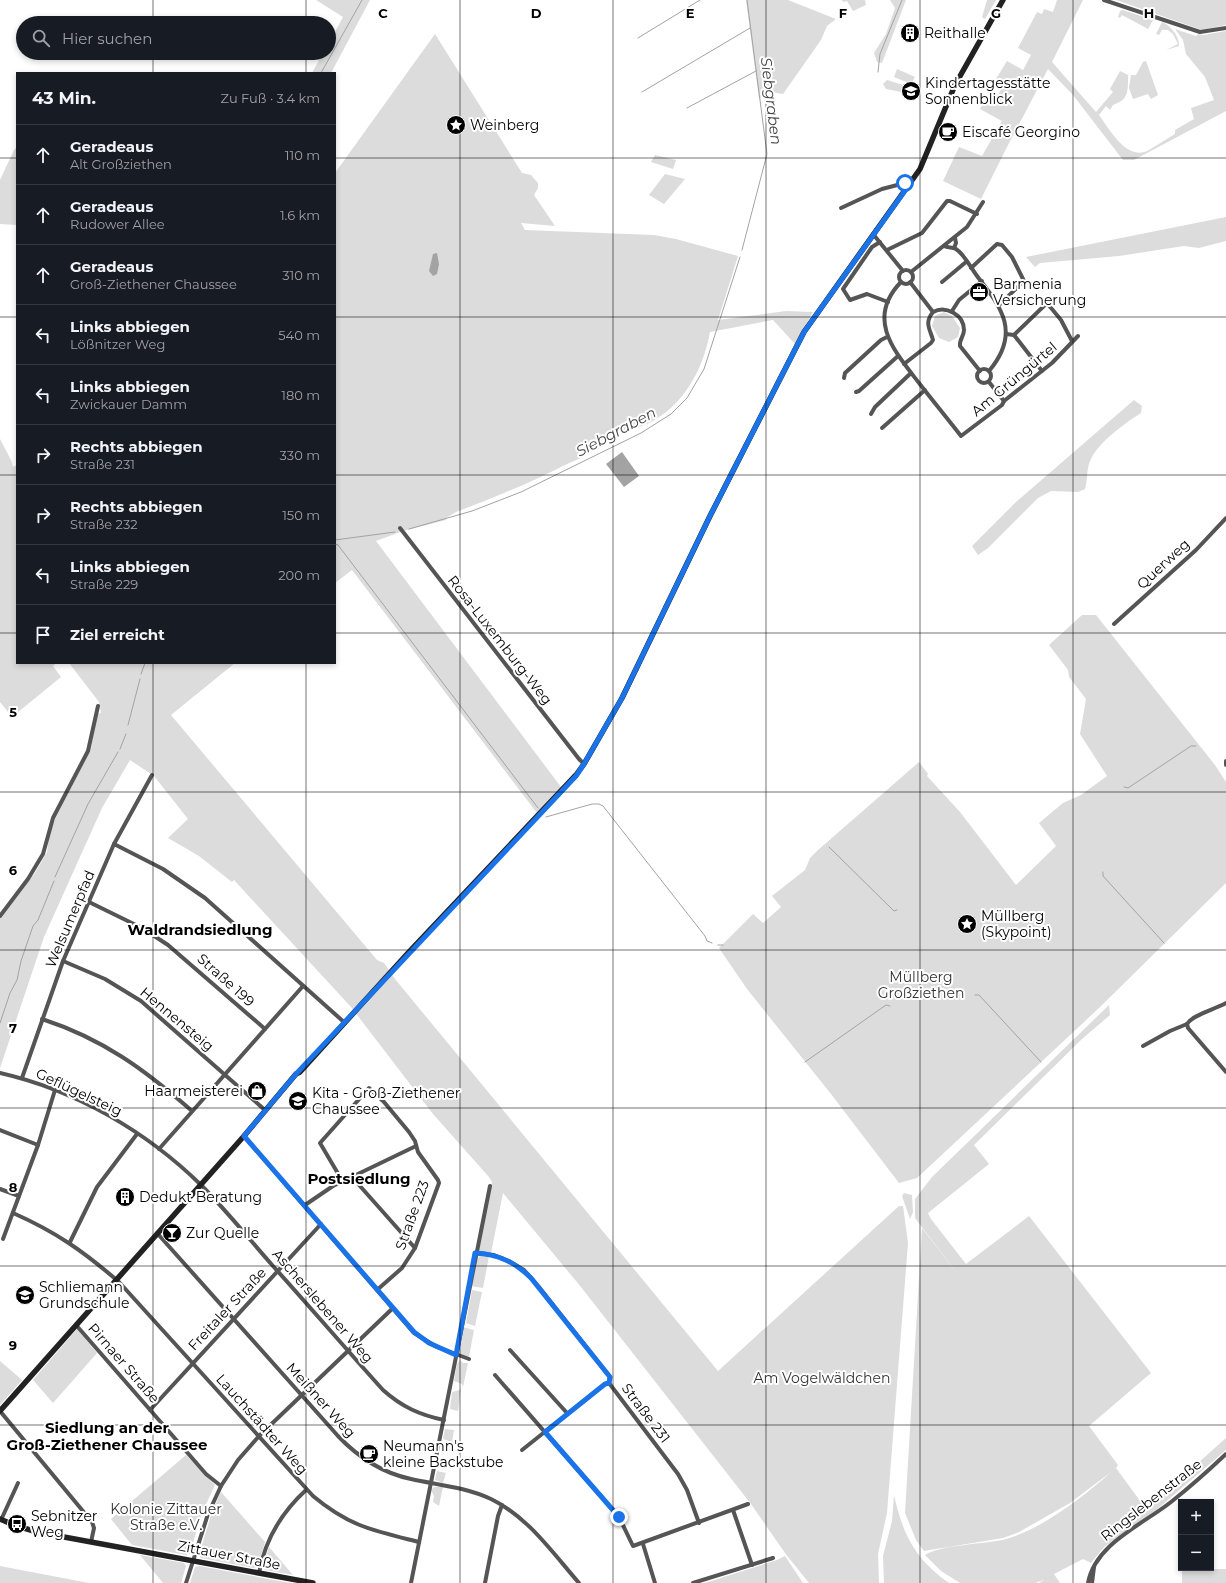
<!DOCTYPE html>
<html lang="de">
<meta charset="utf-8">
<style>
:root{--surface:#171b24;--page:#242831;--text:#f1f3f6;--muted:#9ea1a6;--line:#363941}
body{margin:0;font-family:Montserrat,sans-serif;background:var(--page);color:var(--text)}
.controls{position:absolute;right:12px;bottom:12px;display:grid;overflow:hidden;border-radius:0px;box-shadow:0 2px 6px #0003}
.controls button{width:36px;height:36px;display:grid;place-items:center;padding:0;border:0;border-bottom:1px solid var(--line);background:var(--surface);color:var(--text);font:20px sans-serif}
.stop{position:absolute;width:12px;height:12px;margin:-9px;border:3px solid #1a73e8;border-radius:50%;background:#fff}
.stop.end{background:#1a73e8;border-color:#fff;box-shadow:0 1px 4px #0008}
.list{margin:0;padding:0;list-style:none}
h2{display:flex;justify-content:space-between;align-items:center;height:52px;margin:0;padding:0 16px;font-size:17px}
h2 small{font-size:13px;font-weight:400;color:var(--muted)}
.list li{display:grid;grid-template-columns:26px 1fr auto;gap:12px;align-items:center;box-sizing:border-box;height:60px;padding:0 16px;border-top:1px solid var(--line)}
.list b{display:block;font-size:15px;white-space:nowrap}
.list p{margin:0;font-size:13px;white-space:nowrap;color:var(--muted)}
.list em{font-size:13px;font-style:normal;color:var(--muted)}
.icon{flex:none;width:22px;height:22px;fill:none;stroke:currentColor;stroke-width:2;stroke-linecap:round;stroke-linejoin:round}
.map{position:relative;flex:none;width:1226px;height:1583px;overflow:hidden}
.search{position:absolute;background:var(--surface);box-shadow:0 2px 6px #0003;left:16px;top:16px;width:320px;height:44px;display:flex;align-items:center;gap:10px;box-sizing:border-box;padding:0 14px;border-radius:22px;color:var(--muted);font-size:15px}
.panel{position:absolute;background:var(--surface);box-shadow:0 2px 6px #0003;left:16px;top:72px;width:320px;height:592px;border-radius:0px}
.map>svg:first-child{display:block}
</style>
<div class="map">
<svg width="1226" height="1583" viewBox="0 0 1226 1583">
<rect width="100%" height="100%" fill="#fff"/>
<g fill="#dcdcdc">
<polygon points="316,0 370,0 331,73 312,73 323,53 329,53 329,43 343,17"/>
<polygon points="746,0 788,0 836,19 827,26 821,40 783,94 770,92 759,99"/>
<polygon points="841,0 865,0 866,5 853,11 847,1 844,2"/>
<polygon points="890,0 906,0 882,63 877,62 874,53 886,34 895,8"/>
<polygon points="987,0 996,0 985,19 982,17"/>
<path d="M1057,0h26l-31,62 44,50 17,-20 -3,-3 10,-18 8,4c0,16 1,25 -15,30l-3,5 -4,-4 -7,9c11,15 28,47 50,35 9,-5 17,-11 26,-16v-4l19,-11 -3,-11 23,-8 -9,-23 -19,-23 -3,-14 -8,-11 21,7 2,-2 5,1 23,-4v80l-92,49h-11l-50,-65 -25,-26 -41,78 -26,52 -38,-18 16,-34 23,9 20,-35 -22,-12 10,-18 8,4 6,-11 -8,-5 11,-18 16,9 8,-15 -13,-7 19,-36 5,2 2,-5 9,3z"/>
<polygon points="1116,0 1226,0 1226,25 1202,30"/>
<polygon points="1123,10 1153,20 1148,29 1122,15 1120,18 1118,17 1120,11"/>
<path d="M1162,22c8,3 18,15 17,24l-13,4 12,-6 -5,-10 -5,-4h-6l-3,5 -3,-1z"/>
<path d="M435,34l87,139 9,2 7,8v5l-4,7 21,31 -34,-3 4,7 129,5 22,4 62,17 -20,64 68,-9 27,1 -18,32 -22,-24 -63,12c-7,39 -29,79 -68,94 -13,4 -29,5 -40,14 -4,3 -6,8 -10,11 -7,6 -19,10 -27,14 -35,18 -72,33 -109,47l-10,6v2l-43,11 -27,10 185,246 -24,26 -185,-243 -17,13v-410z"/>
<polygon points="1146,61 1158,95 1151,99 1148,94 1133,99 1129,88 1131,75 1136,75 1143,62"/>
<polygon points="897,69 915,77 911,84 894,77"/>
<polygon points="887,80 903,85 901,92 886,89 883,84"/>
<polygon points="17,147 17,225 0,224 0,180 14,150"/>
<polygon points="655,155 676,160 673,169 651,162"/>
<polygon points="665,174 685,179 664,204 649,195"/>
<polygon points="1226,217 1226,241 1199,248 1184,246 1119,256 1040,263 1035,267 1026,257"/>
<polygon points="944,312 952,316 960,328 958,337 949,342 939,338 932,326 935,316"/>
<path d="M1134,400l8,6 -1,7c-16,10 -42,29 -50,46 -5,9 -3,21 -6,30l-7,3 -27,-1 -13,7 -50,50 -10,7 -6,-9 44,-44z"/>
<polygon points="0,439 12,462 13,467 17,465 17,663 56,663 53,666 61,677 12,717 0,702"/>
<polygon points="1082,615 1096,615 1215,765 1226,782 1226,883 1099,1008 917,1178 899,1183 831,1094 747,989 719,948 753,914 763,923 781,907 772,896 805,870 810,858 818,850 919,762 928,774 927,776 960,812 1016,885 1056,846 1039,823 1063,803 1081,795 1107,776 1080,734 1086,699 1069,677 1068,670 1049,645"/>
<polygon points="69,663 235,663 171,715 377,960 384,963 395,979 718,1371 899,1206 903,1206 908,1243 887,1513 878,1554 879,1583 809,1583 785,1553 751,1504 581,1287 503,1193 491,1253 477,1252 492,1182 489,1177 433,1114 351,1007 234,880 232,882 199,856 168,838 188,819 154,776 130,760 102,808 44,937 0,1068 0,918 35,873 47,852 50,829 91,748 97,714 101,713 99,702"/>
<path d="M1109,1005l1,10 -28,24 -108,106 15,19 -61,49 3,6 35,45 63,-48 122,157 -62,53 29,39 -2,3 27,37h8l75,-67v12l-71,61 -51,36 -13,16 -8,-4 -29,15 6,9h-21l5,-3 -9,3h-75l-19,-12 -16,-16c14,-10 62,-11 81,-16 34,-9 79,-43 105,-67l-41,31 -51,29 -16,6 -79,13 -8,-11 -11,-27 17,-285 41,53 -48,-63v-19l17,-22z"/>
<polygon points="904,1193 912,1195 913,1212 910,1219 902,1196"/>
<polygon points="480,1256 489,1256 483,1288 470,1286 477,1259"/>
<polygon points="472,1290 482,1292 475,1326 466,1323"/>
<polygon points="463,1327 474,1330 469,1357 458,1353"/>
<polygon points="77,1329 97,1353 53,1403 33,1380"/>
<polygon points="460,1360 463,1363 468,1363 463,1387 462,1384 454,1381 457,1364"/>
<polygon points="0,1361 22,1380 0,1405"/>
<polygon points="461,1388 458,1411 450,1409 452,1392 460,1390"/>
<polygon points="445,1429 454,1430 452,1442 443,1439"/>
<polygon points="186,1455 215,1485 202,1513 190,1553 186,1555 132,1545 111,1519"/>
<polygon points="437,1471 446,1473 443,1483 435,1480"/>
<polygon points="434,1487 443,1487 439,1506 433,1502 434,1496 431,1490"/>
<polygon points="221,1492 265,1542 258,1566 254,1568 201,1558 199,1555 212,1512"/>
<path d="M894,1495c9,40 21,64 55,88h-65l-1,-27 9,-35z"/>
<polygon points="269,1547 293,1575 265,1570 263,1567"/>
<polygon points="140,1555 184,1563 186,1566 181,1583 163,1583"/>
<polygon points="785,1556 803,1583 705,1583 777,1560"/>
<polygon points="0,1566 89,1583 0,1583"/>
<polygon points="199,1566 285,1582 291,1583 190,1583 195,1567"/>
<rect x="1182" y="1569" width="44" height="14"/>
</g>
<g fill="#a3a3a3">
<polygon points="437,253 439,264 437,274 433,276 429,271 433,254"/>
<polygon points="622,452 639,476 624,487 606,464"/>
</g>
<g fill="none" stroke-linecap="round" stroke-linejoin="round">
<g stroke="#a3a3a3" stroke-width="1">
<polyline points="638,38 700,0"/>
<polyline points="878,72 880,54 902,0"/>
<polyline points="321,73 362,0"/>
<polyline points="642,92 750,28"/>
<polyline points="687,108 756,71"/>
<polyline points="742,250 767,154 747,0"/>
<polyline points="409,529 472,511 521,492 641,433 671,414 687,398 704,369 740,257"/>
<polyline points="335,540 395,532"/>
<polyline points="335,544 338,545 538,808"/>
<polyline points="141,674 145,663"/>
<polyline points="128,725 140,679"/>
<polyline points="120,749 126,734"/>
<polyline points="1124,787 1128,788 1191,746 1196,746"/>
<polyline points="546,817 592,804 599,804 603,806 705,936 707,941 712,943"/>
<polyline points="829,847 894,911 897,910"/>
<polyline points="1103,872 1103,876 1164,943"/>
<polyline points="55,877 88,804 118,752"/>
<polyline points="718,945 723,945"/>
<polyline points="975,995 979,995 1041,1062"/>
<polyline points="0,1023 10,993 17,980 21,961 33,926 38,920 54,881"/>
<polyline points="805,1062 886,1005 890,1006"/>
</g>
<g stroke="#555" stroke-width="4">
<polyline points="1104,0 1200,32 1226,28"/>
<polyline points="841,208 882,189 905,183 909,185"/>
<polyline points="873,234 903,271"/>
<polyline points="880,242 872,247 843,289 850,300 867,294 888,302"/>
<path d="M944,246c4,2 9,1 12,3 8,5 15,19 21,27 25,32 44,57 12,95"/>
<polyline points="954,248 956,243 955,238"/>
<polyline points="887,250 922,233 947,201 950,201 977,214"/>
<polyline points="971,268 997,244 1002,245 1012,257 1024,281 999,305"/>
<circle cx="906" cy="277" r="7"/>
<polyline points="911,272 967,227 983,202"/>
<path d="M901,282c-36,37 -6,70 18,101 14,18 28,35 42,53l41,-31 2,-4 48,-38 26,-27"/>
<polyline points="910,282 933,312"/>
<polyline points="942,282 966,262"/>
<polyline points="952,311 959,300 982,281"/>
<polyline points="1006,334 1014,335 1047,303 1061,320 1072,341"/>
<polyline points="1014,335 1042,371"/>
<path d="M904,364l27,-21 2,-3c-3,-11 -9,-17 0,-28 13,-7 31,3 31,18 0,6 -5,10 -4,16l20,25"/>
<circle cx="984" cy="376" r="7"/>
<polyline points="844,378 845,373 881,340 887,337"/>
<polyline points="989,382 1004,401"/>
<polyline points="856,392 859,391 898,356"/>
<polyline points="871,414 875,407 911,373"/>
<polyline points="882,428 925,390"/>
<polyline points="400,528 579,759 584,764"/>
<polyline points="1114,624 1196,550 1226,518"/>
<polyline points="1226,761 1226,765"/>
<polyline points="114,844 163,869 205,898 345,1023"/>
<polyline points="89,902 142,928 168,945 265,1029"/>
<polyline points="0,916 28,879 43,854 53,818 88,751 98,706"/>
<polyline points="63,961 105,979 141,1001 266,1111"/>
<path d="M42,1019c61,20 102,50 150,92"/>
<polyline points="1187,1024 1188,1028 1226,1072"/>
<path d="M1143,1046l27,-15 17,-7c5,-9 29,-15 39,-21"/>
<path d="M0,1073c75,17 146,58 201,112 25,25 48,54 72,81 37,41 73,83 110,124 19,17 37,25 61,30"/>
<polyline points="22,1078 63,961 114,844 152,775"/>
<polyline points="0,1130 38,1145"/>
<polyline points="244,1136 414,1333 437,1347 469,1359"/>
<polyline points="159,1149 303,986"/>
<polyline points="352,1177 415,1248"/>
<polyline points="343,1182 320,1143 369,1088 384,1102 409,1132 415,1141 418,1152 438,1180 439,1183 415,1248 402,1268 377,1290"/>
<polyline points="0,1189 19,1196"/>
<polyline points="305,1205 333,1186 416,1146"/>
<path d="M13,1213c43,19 70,38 106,69l194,214c37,31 62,35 106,46"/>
<path d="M157,1233l181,203c20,21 44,37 73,43 27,6 54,8 80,20 37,18 61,53 88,84"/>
<polyline points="3,1239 38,1145 55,1090"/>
<polyline points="70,1242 97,1187 137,1134"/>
<polyline points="475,1253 494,1255 509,1261 524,1270 539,1287 610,1377 609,1383 678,1474 687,1490 699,1523"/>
<polyline points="76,1325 206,1474 221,1486"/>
<polyline points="510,1350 567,1413"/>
<polyline points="495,1375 619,1517 633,1546 748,1504"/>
<polyline points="150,1410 321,1224"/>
<polyline points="0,1411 92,1522 94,1528 91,1542"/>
<polyline points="522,1450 605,1384 609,1383"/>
<polyline points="733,1510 752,1565"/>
<polyline points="1,1520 18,1483"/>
<polyline points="643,1544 655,1583"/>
<path d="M259,1573c6,-33 23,-61 47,-83"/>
<polyline points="186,1583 208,1514 221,1486 238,1460 260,1435 393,1308"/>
<polyline points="411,1583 490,1186"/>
<polyline points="485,1583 498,1516 502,1505"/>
<polyline points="693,1583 773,1558"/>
<path d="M1088,1583c7,-39 54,-58 83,-81 19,-15 37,-31 55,-48"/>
<polyline points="1092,1583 1094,1567"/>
</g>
<g stroke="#222" stroke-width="5.5">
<polyline points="0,1411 244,1136 296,1074 300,1072 408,953 576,775 584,764 622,698 710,516 804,332 920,169 955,85 1003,0"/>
<polyline points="0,1519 14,1525 37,1532 313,1583"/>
</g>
</g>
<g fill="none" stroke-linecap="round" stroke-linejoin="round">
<path stroke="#1a73e8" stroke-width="5" d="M619,1517l-74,-85 60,-48 4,-1 1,-6 -79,-99c-16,-16 -33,-24 -56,-25l-19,102 -27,-12 -15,-11 -170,-196 52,-62 280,-298 8,-12 38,-66 88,-182 94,-184 105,-147 -4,-2"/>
</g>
<path fill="none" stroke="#000" stroke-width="1" stroke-opacity="0.55" d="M153,0v23M306,0v23M460,0v1583M613,0v1583M766,0v1583M920,0v1583M1073,0v1583M153,53v20M306,53v20M0,158h17M335,158h891M0,317h17M335,317h891M0,475h17M335,475h891M0,633h17M335,633h891M153,663v920M306,663v920M0,792h1226M0,950h1226M0,1108h1226M0,1266h1226M0,1425h1226"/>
<defs>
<g id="building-disc" transform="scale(1)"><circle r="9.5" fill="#000" stroke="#fff"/><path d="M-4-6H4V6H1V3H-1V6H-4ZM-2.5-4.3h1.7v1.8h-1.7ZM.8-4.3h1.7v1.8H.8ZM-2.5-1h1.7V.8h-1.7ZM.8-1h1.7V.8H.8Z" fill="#fff"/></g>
<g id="school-disc" transform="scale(1)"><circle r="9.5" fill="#000" stroke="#fff"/><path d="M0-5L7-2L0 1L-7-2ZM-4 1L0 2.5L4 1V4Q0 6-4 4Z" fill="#fff"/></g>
<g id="sight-disc" transform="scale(1)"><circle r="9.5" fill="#000" stroke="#fff"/><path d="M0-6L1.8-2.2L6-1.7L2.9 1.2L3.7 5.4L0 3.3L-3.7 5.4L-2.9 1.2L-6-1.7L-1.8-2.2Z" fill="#fff"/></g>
<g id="cafe-disc" transform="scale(1)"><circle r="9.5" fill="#000" stroke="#fff"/><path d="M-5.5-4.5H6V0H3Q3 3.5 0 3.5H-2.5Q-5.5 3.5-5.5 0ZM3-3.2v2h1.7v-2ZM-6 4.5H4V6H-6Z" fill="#fff"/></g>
<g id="office-disc" transform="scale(1)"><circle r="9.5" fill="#000" stroke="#fff"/><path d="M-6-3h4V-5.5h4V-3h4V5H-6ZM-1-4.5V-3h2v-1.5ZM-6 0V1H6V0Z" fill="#fff"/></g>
<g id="shop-disc" transform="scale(1)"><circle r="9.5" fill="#000" stroke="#fff"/><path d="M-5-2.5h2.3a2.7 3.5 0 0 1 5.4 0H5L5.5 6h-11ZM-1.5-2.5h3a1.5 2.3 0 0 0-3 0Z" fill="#fff"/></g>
<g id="bar-disc" transform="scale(1)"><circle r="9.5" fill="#000" stroke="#fff"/><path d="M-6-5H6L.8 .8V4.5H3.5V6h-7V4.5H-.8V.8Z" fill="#fff"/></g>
<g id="bus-disc" transform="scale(1)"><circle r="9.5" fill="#000" stroke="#fff"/><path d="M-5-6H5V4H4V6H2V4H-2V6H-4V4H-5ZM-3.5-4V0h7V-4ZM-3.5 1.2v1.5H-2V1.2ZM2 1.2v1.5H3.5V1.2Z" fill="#fff"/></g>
</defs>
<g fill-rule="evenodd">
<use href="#building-disc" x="910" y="33"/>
<use href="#school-disc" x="911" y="91"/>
<use href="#sight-disc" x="456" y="125"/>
<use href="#cafe-disc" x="948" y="132"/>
<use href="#office-disc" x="979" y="292"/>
<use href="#sight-disc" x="967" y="924"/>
<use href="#shop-disc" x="257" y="1091"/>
<use href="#school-disc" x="298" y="1101"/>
<use href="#building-disc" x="125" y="1197"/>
<use href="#bar-disc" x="172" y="1233"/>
<use href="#school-disc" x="25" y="1295"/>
<use href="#cafe-disc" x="369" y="1454"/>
<use href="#bus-disc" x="17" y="1524"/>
</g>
<g text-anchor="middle" stroke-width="4" stroke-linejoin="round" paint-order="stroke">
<g font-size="14" fill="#000" stroke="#fff" text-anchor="start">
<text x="924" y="38">Reithalle</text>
<text x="925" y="88">Kindertagesstätte<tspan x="925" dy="16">Sonnenblick</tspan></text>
<text x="470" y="130">Weinberg</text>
<text x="962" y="137">Eiscafé Georgino</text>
<text x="993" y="289">Barmenia<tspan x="993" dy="16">Versicherung</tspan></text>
<text x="981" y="921">Müllberg<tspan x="981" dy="16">(Skypoint)</tspan></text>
<text x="243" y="1096" text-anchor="end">Haarmeisterei</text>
<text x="312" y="1098">Kita - Groß-Ziethener<tspan x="312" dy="16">Chaussee</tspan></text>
<text x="139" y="1202">Dedukt Beratung</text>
<text x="186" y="1238">Zur Quelle</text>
<text x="39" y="1292">Schliemann<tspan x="39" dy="16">Grundschule</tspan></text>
<text x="383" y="1451">Neumann's<tspan x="383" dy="16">kleine Backstube</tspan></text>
<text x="31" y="1521">Sebnitzer<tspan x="31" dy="16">Weg</tspan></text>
</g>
<g font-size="14" fill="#000" stroke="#fff">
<text transform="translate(1014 379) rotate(-40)" y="5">Am Grüngürtel</text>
<text transform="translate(1163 564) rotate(-43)" y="5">Querweg</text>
<text transform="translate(500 640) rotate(52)" y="5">Rosa-Luxemburg-Weg</text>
<text transform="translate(70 919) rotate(-67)" y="5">Welsumerpfad</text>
<text transform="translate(226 980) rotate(42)" y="5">Straße 199</text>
<text transform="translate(177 1019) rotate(40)" y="5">Hennensteig</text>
<text transform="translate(79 1092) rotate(25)" y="5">Geflügelsteig</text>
<text transform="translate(412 1215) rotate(-70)" y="5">Straße 223</text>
<text transform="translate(323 1306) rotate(49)" y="5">Ascherslebener Weg</text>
<text transform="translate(227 1309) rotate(-47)" y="5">Freitaler Straße</text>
<text transform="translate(124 1363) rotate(49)" y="5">Pirnaer Straße</text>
<text transform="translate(321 1400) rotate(48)" y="5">Meißner Weg</text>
<text transform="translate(646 1413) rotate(53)" y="5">Straße 231</text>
<text transform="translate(262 1424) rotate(48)" y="5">Lauchstädter Weg</text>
<text transform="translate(1151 1500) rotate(-38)" y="5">Ringslebenstraße</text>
<text transform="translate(229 1555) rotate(11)" y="5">Zittauer Straße</text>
</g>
<g font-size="14" fill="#333" stroke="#fff">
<text x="921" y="982">Müllberg<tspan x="921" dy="16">Großziethen</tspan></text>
<text x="822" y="1383">Am Vogelwäldchen</text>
<text x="166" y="1514">Kolonie Zittauer<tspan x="166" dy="16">Straße e.V.</tspan></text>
</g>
<g font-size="15" font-style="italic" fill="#444" stroke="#fff">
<text transform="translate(771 101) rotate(83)" y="5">Siebgraben</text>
<text transform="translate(616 432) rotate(-28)" y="5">Siebgraben</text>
</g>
<g font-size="15" font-weight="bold" fill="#000" stroke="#fff">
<text x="200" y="935">Waldrandsiedlung</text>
<text x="359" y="1184">Postsiedlung</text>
<text x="107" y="1433">Siedlung an der<tspan x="107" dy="17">Groß-Ziethener Chaussee</tspan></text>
</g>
</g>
<g font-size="13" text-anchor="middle" font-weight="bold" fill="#000" stroke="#fff" stroke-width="4" stroke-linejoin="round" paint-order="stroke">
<text x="383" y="18">C</text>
<text x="536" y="18">D</text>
<text x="690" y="18">E</text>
<text x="843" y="18">F</text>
<text x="996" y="18">G</text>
<text x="1149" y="18">H</text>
<text x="13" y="717">5</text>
<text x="13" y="875">6</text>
<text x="13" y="1033">7</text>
<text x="13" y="1192">8</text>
<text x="13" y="1350">9</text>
</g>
</svg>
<div class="controls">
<button>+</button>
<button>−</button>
</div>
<div class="stop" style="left:905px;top:183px"></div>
<div class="stop end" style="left:619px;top:1517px"></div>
<div class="search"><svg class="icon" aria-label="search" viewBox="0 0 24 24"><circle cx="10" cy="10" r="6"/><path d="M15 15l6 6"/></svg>Hier suchen</div>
<section class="panel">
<h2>43 Min.<small>Zu Fuß · 3.4 km</small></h2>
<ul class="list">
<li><svg class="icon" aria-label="ahead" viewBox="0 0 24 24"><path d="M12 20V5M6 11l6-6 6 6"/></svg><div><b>Geradeaus</b><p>Alt Großziethen</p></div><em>110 m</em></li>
<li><svg class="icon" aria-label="ahead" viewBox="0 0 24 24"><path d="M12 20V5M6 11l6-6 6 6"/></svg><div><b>Geradeaus</b><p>Rudower Allee</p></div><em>1.6 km</em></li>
<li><svg class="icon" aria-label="ahead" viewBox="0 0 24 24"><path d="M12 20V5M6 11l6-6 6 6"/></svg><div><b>Geradeaus</b><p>Groß-Ziethener Chaussee</p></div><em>310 m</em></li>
<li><svg class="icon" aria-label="left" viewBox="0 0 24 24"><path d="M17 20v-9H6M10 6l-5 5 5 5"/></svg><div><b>Links abbiegen</b><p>Lößnitzer Weg</p></div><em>540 m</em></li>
<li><svg class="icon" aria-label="left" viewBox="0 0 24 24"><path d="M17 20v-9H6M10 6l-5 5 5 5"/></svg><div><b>Links abbiegen</b><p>Zwickauer Damm</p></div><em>180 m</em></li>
<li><svg class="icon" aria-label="right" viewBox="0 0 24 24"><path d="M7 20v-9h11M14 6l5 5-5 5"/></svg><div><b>Rechts abbiegen</b><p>Straße 231</p></div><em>330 m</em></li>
<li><svg class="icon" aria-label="right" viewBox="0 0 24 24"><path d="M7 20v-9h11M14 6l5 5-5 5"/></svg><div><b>Rechts abbiegen</b><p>Straße 232</p></div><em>150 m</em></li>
<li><svg class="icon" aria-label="left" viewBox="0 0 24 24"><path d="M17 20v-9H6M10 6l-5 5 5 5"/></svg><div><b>Links abbiegen</b><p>Straße 229</p></div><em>200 m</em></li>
<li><svg class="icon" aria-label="arrive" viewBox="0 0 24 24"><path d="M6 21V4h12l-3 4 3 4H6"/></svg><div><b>Ziel erreicht</b></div></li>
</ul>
</section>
</div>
